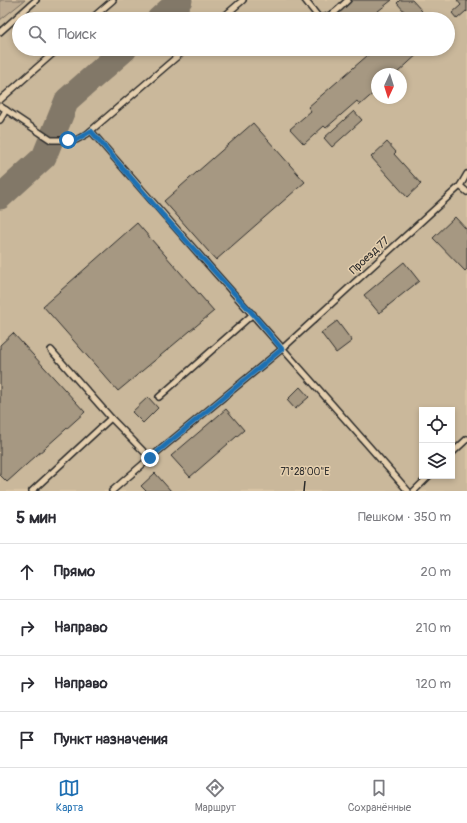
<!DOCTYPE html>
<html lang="ru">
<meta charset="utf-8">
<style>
:root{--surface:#fff;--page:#f2f2f3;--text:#2b2b33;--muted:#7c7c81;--line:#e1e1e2;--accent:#1f6fb2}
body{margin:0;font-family:Pangolin,sans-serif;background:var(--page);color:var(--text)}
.controls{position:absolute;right:12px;bottom:12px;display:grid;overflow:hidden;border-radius:0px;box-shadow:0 2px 6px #0003}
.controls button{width:36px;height:36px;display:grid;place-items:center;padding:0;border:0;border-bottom:1px solid var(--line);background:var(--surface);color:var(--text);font:20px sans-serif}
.compass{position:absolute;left:371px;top:68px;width:36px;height:36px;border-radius:50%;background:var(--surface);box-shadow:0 2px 6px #0003;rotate:184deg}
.stop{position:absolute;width:12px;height:12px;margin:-9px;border:3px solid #1f6fb2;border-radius:50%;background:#fff}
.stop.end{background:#1f6fb2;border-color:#fff;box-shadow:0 1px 4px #0008}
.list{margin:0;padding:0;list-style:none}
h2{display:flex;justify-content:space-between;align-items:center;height:52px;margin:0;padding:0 16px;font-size:17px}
h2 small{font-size:13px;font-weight:400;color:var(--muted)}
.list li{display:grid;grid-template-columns:26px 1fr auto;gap:12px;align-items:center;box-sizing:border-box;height:56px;padding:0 16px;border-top:1px solid var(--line)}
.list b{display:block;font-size:15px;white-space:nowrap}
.list em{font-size:13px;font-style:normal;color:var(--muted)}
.icon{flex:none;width:22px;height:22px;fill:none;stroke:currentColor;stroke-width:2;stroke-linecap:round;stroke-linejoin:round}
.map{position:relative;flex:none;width:467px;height:491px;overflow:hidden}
.search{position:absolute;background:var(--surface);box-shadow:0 2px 6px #0003;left:12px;right:12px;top:12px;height:44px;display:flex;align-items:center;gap:10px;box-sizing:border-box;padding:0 14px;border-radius:22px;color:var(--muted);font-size:15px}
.sheet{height:276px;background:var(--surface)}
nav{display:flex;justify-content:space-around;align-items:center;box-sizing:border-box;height:56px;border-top:1px solid var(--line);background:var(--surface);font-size:11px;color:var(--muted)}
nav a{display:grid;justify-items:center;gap:2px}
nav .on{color:var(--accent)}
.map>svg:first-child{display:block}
</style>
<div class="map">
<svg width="467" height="491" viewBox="0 0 467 491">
<rect width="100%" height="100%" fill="#dac5a6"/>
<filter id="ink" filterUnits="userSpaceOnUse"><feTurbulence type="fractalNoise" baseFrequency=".025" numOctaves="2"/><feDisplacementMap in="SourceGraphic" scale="8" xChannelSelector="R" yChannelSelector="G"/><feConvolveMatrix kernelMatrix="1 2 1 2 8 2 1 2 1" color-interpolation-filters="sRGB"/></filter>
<g filter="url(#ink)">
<path fill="#cab89b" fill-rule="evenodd" d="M0,0h467v491h-467zM19,19h429v30h-429zM377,74h24v24h-24zM422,410h30v66h-30z"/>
<polygon fill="#bdab92" stroke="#746b5e" points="0,0 25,0 0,20"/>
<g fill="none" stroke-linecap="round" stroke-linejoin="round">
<g stroke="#827868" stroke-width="25">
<polyline points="159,19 180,0"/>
<polyline points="0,197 44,157 67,100 125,49"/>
</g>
</g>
<g fill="#a69882" stroke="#2b2b2b">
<polygon points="348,0 392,0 368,19 364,14 357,19 345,19 337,10"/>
<polygon points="400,0 412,0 422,11 413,19 411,19 397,3"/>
<polygon points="457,0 467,0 467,12 466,11 457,19 452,13 461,5"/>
<polygon points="375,49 418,49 420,52 396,74 377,74 377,90 360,105 357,101 326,128 324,126 304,144 290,129 311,111 308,107"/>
<polygon points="354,111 362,120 332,147 324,138"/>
<polygon points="253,123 305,182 216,260 164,201"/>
<polygon points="387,142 396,152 394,154 421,184 407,197 371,157"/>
<polygon points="455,217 467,230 467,269 465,271 433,238"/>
<polygon points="137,223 214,311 118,391 43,306"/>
<polygon points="404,262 419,281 379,313 364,295"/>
<polygon points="337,321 352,341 336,353 321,333"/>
<polygon points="13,333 85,412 7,482 0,475 0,345"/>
<polygon points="300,387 309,397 295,409 287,400"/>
<polygon points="148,397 158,408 143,423 132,412"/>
<polygon points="226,409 244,430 190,477 171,456"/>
<polygon points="155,473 171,491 146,491 141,486"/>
</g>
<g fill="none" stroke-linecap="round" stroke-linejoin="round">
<g stroke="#2b2b2b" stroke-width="8">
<g id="service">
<polyline points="305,0 320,19"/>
<path d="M319,18c13,0 20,-10 29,-18"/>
<polyline points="91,19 113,0"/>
<polyline points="221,19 243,0"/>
<polyline points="0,32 36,0"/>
<polyline points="0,100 58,49"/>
<polyline points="0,106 51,140 76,140 87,134 186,49"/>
<polyline points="0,120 6,110"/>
<path d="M91,131c104,121 212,239 317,360"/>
<polyline points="460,186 467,192"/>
<polyline points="51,350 111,418"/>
<polyline points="159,397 253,314"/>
<polyline points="452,453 467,439"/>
<polyline points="32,491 111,418 150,458 282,349 460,186 467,174"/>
<polyline points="112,491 150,458"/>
<polyline points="414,491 429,476"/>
</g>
</g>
<use href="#service" stroke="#e5cfae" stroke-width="5"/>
</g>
</g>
<g fill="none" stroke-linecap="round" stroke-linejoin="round" filter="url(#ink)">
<polyline stroke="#1f6fb2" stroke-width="5" points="68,140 76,140 91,131 162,214 253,314 282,349 150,458"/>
</g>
<path fill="none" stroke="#2b2b2b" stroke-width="1.5" d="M304,491l1,-10"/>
<g text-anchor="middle" stroke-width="3" stroke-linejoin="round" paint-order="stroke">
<g font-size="11" fill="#2b2b2b" stroke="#e5cfae">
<text transform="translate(369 255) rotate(-43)" y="4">Проезд 77</text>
</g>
</g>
<g font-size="10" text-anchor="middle" fill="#2b2b2b" stroke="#e5cfae" stroke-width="3" stroke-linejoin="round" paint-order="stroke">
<text x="305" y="475">71°28'00"E</text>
</g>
</svg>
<div class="controls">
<button><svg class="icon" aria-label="locate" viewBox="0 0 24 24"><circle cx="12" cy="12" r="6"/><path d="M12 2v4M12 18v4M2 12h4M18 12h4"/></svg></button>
<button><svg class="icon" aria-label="layers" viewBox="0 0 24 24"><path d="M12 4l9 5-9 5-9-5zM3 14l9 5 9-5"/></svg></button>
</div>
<svg class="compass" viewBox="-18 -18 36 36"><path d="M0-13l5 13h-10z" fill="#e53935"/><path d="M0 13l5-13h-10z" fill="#7c7c81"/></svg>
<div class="stop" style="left:68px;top:140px"></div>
<div class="stop end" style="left:150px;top:458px"></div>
<div class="search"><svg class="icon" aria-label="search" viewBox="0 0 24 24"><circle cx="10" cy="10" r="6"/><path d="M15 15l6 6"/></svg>Поиск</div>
</div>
<section class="sheet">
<h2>5 мин<small>Пешком · 350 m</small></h2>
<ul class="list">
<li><svg class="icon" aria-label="ahead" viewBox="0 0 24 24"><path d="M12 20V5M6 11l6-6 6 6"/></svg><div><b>Прямо</b></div><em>20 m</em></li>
<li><svg class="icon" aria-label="right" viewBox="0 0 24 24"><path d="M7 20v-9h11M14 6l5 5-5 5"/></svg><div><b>Направо</b></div><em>210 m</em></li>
<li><svg class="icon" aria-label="right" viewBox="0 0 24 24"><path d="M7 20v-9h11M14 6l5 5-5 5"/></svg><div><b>Направо</b></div><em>120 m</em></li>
<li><svg class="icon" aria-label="arrive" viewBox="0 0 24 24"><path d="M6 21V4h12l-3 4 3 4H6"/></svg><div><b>Пункт назначения</b></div></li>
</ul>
</section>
<nav>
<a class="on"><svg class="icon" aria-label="map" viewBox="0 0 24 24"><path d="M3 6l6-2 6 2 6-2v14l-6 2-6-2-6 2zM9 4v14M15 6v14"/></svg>Карта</a>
<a><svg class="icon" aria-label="directions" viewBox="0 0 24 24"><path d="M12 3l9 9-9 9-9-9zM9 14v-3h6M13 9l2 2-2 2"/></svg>Маршрут</a>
<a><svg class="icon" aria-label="saved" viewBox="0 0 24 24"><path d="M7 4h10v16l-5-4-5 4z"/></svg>Сохранённые</a>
</nav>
